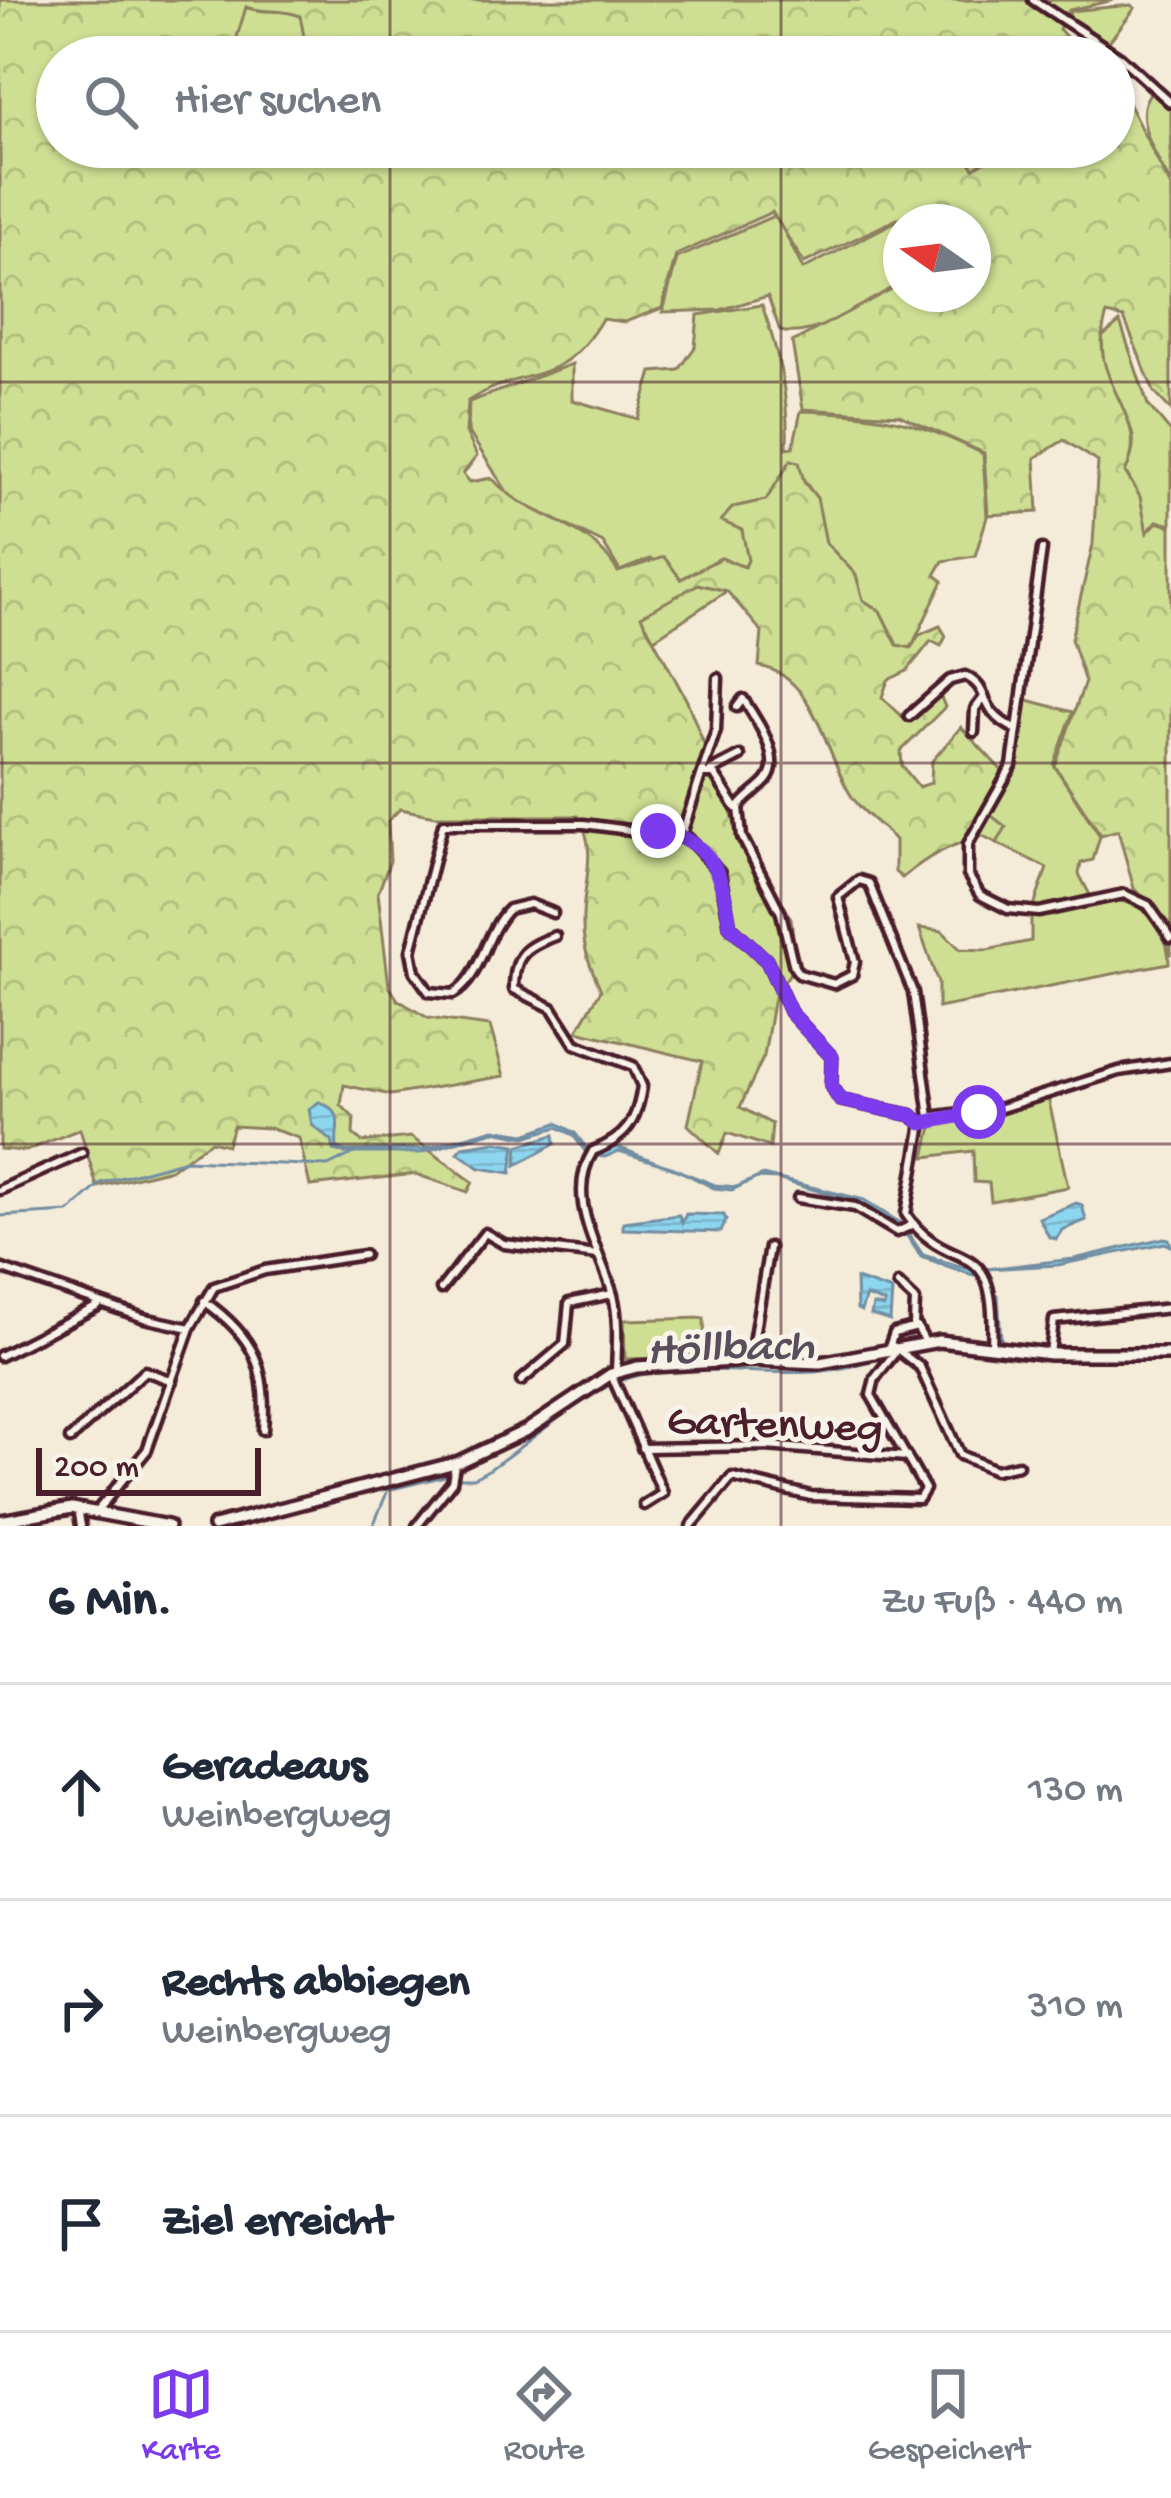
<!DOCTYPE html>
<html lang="de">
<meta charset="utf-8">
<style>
:root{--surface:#fff;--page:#f2f2f3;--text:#1f2937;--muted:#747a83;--line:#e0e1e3;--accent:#7c3aed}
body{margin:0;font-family:"Gochi Hand",sans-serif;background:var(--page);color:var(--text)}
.compass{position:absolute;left:883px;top:204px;width:108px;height:108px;border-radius:50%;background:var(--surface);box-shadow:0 3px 9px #0004;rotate:284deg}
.scale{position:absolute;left:36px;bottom:30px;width:225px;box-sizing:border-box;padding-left:12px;border:6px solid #4a1f2b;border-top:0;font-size:33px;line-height:42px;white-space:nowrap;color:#4a1f2b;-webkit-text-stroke:9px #f7f3e8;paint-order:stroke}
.stop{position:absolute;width:36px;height:36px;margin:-27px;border:9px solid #7c3aed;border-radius:50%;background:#fff}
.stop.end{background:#7c3aed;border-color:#fff;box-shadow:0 3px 12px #0008}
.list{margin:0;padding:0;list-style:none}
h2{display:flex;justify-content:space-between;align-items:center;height:156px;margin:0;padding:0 48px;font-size:51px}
h2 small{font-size:39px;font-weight:400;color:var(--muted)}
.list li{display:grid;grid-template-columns:78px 1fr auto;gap:36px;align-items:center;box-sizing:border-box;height:216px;padding:0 48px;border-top:3px solid var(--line)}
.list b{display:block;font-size:45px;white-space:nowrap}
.list p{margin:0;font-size:39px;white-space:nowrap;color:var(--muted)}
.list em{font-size:39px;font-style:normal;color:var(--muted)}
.icon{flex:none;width:66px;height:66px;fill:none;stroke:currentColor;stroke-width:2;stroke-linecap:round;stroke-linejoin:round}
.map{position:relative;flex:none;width:1171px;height:1526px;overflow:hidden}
.search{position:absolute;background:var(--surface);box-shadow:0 3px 9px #0004;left:36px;right:36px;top:36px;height:132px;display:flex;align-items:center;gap:30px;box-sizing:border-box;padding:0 42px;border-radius:66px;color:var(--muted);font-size:45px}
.sheet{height:804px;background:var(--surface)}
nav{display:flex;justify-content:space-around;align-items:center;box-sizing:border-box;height:168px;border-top:3px solid var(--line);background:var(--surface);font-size:33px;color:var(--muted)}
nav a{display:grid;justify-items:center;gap:6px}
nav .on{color:var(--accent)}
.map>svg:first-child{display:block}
</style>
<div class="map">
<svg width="1171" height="1526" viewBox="0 0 1171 1526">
<defs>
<pattern id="forest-crowns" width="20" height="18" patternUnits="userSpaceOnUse" patternTransform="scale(3)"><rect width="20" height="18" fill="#cedf93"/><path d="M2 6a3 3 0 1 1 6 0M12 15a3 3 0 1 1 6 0" fill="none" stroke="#b2bf7f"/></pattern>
<pattern id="water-rules" width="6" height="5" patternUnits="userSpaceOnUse" patternTransform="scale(3)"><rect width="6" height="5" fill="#8dd6ef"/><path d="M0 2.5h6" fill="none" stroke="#7bb7cd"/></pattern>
</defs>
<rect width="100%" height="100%" fill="#f5ebd9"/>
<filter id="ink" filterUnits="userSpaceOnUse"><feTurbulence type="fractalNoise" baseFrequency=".00833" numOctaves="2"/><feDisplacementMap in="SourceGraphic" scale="24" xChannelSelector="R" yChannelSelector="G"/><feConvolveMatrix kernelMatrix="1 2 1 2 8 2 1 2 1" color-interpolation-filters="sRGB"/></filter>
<g filter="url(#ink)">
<g fill="#cedf93" stroke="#8c7f5f" stroke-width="3">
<polygon points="1131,5 1135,8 1108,43 1069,16 1070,11"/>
<path d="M245,7c19,7 36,1 56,9l7,41h-70l-2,-20z"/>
<path d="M1153,90l18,18v76c-13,-25 -43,-70 -18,-94z"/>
<polygon points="1028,147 996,153 973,169 936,149"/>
<path d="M918,210l-1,12h-16v60c-31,18 -84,58 -121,49l-12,-35 -48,14 -57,2 14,-54 99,-43 27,54z"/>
<path d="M762,305c17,49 27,91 25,143l6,-1 8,-36c77,2 113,8 182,43l4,63 -12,39 -32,5 -8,14 8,6 -32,67 -14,-3 -17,-34 -17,-11 -7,-25 -30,-32 -9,-44 -26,-38 -25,39 -33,7 -11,13 20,10 7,30 -5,7 -23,-9 -40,21 -31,-20 -30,12 -17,-28 -92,-45 -43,-67 1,-29 103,-38v36l66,19 14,-47 27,-2 16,-23 3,-32z"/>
<path d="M1120,322l28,83 23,27v93l-14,-4 -10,12 -7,-36 -15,-26c18,-33 4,-49 -13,-78 -9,-17 -9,-36 -10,-56z"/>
<polygon points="698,584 727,591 651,641 640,615"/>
<polygon points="1020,698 1073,712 1054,765 1100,836 1093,860 1081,863 1079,874 1090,895 1033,909 1047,868 997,843 1005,827 988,814 1014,765"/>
<path d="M1103,900c40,-2 65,25 66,63l-231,45v-25l-19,-55 23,3 18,18 27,1 44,-9v-26l19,1z"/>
<polygon points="1048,1097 1068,1187 991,1201 989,1183 974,1182 973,1151 925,1157 933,1122 1009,1110"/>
<polygon points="704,1318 705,1357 625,1359 624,1320"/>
</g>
<path fill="url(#forest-crowns)" stroke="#8c7f5f" stroke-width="3" d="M0,0h1114l-45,10 -10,19 26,28h-25l-24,-9 -20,9h-708l-8,-41c-19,-8 -36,-2 -54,-9l-9,30 1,20h-181v90h880l26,6 11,15c42,-28 91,-21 140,-21v-61l12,13 45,88v223l-17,-18 -30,-74 -17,-4c-24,71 48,100 18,158l15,25 7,36 10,-11 14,4v429l-22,-53 -15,-13 -16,-59 -17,5 -46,-69 30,-84 -14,-43 22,-95 5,-82 -34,-22 -29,18 3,54 -50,3 -4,-62 -85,-38 -96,-6 -11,-67 109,-58v10h72v-72h-55v-13l-114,54 -32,-51 -96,43 -14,53 -37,14 -23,-3c-42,71 -75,45 -134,82l-2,31 11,24 -14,18 7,8 22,-4c37,43 96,41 126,94l46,-15 17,22 40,-21 24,9 3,-7 -6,-30 -21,-9 12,-14 33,-7 25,-40 8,2 5,20 13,16 9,45 30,32 7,25 17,11 17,34 14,3 8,-13 21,-9 6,10 -5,10 -10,-5 -24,30 -19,9 -6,17 23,22h10l25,-24 5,12 -44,44 1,15 17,21 12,-4 1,-22 29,-34 45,48 -22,35 22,17 -9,16 -14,-7c-34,9 -55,20 -81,42l-7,-6v-32c-14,-15 -36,-30 -46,-48 -23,-39 -35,-117 -90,-126l3,-34 -35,-41 -29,-7 -57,32 46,85 64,162 40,55 5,46 -22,33 -10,59 -24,51 32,17 -2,23 -43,-14 -8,21 -31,-29 14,-64 -125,-30 24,-41c-10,-22 -18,-40 -18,-64 -2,-40 17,-74 -5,-110h-143l-35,-7 -12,12 2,40 -12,32 11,93 9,14 30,18 62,8 14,50 -113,19 -47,-10 -3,20 13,13 -1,16 9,8 49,-5 62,45 -5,10 -53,-18 -105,12 -11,-48 -30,-10 -36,-2 -6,19 -16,-4 -40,28 -74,18 -17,-58 -54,22 -26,-2z"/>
<g fill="url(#water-rules)" stroke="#728da1" stroke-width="3">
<path d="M319,1102c29,11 15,25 18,46l9,3 77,-2 71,-20 31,5 32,-11 18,10 15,20 28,-6 97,38 21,2 27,-12 101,25 38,24 21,31 59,18 -9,2 -52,-18 -20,-30 -38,-23 -86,-25 -20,-1 -25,12 -18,-2 -40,-20 -55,-17 -14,6 -17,-2 -15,-20 -16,-8 -32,10 -31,-6 -74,22h-76l-10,-3 -2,-9 -20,-16 -3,-16z"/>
<polygon points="554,1135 555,1144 516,1165 518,1146"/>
<polygon points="496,1142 515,1145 511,1173 480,1168 458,1153 463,1147"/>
<polygon points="1076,1203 1082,1205 1086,1220 1062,1230 1056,1239 1049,1237 1039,1218"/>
<polygon points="686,1214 724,1215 726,1220 721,1232 623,1229 623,1222 679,1215 682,1223"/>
<polygon points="1164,1238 1169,1239 1171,1246 1165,1243 1058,1265 986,1269 1074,1259"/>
<polygon points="856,1279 892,1291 890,1321 871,1315 873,1305 884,1307 885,1303 866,1296 861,1311 857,1309"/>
</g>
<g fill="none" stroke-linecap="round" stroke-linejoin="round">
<g stroke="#728da1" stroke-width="3">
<polyline points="0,1216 69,1212 101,1183 186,1160 328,1166 356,1152"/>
<polyline points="998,1295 1001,1339"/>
<polyline points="928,1347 949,1347"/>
<polyline points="980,1351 998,1352"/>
<path d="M459,1478h15l16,-9c34,-23 101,-81 138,-91 84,-23 175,14 254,-22"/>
<polyline points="373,1526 388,1490 449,1475"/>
</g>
<g stroke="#4a1f2b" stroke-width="15">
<g id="street">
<polyline points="1033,0 1120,57 1171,103"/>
<polyline points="1042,549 1012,766 968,844 968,875 980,895 1008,909 1039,912 1124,894 1148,905 1171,938"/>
<path d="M737,707l6,-8c12,18 41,59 24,81 -8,10 -20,16 -28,27l3,30 39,76 13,54 5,7 35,10 18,-9 3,-13 -17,-65 21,-17 10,3 44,109 17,125"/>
<path d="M909,716l41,-36 15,-4c28,13 10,33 50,53"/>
<polyline points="974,732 975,709 984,697"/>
<polyline points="711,771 740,756"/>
<polyline points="705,774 714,774 736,808"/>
<polyline points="682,834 716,730 718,678"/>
<path d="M553,913l-23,-9 -21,5c-25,24 -27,69 -56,85l-24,-2 -14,-20 -4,-21 32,-127h141l104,14 32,35 10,53 37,35 23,51 42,45 -1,29 9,14 71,15 11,8"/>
<path d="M555,936c-30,11 -41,19 -41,53l38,19 23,36 58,22 9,20c-5,36 -16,52 -49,65 -29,47 7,98 20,144 6,25 4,51 3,76"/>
<polyline points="930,1117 1001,1108 1119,1071 1171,1063"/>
<path d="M922,1123l-16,91c44,65 92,13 86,131"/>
<polyline points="0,1190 82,1153"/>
<polyline points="798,1198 855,1207 897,1232 914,1224"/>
<polyline points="0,1268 144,1318 190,1328"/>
<polyline points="898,1284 915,1300 914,1326"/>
<polyline points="441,1289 485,1233 504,1244 598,1255"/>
<path d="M204,1301c51,36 64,68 59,129"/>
<polyline points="889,1347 894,1333 917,1327 925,1342"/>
<polyline points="1050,1354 1054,1320 1171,1308"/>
<polyline points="0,1356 98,1306"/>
<polyline points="750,1360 769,1247"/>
<polyline points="611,1374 663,1493 644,1505"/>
<polyline points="521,1381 565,1344 569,1303 612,1294"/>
<polyline points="70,1439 145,1371 172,1381"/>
<polyline points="642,1448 766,1446 907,1457"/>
<polyline points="78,1508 81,1526"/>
<polyline points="97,1511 147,1450 190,1328 214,1287 265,1270 364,1255"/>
<polyline points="417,1526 452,1482 455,1465"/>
<polyline points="691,1526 732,1477 811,1496 919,1499 925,1489 871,1395 875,1378 894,1354 893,1346 920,1367 960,1455 995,1470 1018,1465"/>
</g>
</g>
<g stroke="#4a1f2b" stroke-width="18">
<g id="secondary">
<polyline points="0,1521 72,1508 168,1526"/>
<polyline points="214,1526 459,1462 527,1430 611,1374 637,1367 750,1360 820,1363 939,1341 1050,1354 1171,1354"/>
</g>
</g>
<use href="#street" stroke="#f7f3e8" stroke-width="6"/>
<use href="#secondary" stroke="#f7f3e8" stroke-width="9"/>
</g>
</g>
<g fill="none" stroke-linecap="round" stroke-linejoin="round" filter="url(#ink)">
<path stroke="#7c3aed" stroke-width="15" d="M658,831c55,8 65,47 72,95l37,35 23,51 42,45 -1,29 9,14 71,15 11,8 57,-11"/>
</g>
<path fill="none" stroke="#4a1f2b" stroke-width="3" stroke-opacity="0.55" d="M390,0v57M781,0v57M390,147v1379M781,147v1379M0,382h1171M0,763h1171M0,1144h1171"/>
<g text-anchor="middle" stroke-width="10" stroke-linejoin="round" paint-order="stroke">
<g font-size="45" fill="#4a1f2b" stroke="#f7f3e8">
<text transform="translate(775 1420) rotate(2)" y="16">Gartenweg</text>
</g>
<g font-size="48" font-style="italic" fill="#5b4d5c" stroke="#f7f3e8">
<text transform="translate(730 1343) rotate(-2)" y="17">Höllbach</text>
</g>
</g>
</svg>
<svg class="compass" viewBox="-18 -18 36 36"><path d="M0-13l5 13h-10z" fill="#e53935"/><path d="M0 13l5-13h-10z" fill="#747a83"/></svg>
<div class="scale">200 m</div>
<div class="stop" style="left:979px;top:1112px"></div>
<div class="stop end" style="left:658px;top:831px"></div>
<div class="search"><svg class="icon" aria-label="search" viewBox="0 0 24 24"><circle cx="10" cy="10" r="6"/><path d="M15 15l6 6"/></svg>Hier suchen</div>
</div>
<section class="sheet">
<h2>6 Min.<small>Zu Fuß · 440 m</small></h2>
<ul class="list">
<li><svg class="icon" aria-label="ahead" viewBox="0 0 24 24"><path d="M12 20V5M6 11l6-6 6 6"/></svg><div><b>Geradeaus</b><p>Weinbergweg</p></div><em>130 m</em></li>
<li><svg class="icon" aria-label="right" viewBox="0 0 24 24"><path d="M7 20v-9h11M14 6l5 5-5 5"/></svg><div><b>Rechts abbiegen</b><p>Weinbergweg</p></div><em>310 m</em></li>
<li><svg class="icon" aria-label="arrive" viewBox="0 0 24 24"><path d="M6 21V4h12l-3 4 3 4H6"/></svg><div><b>Ziel erreicht</b></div></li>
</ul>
</section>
<nav>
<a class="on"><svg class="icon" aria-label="map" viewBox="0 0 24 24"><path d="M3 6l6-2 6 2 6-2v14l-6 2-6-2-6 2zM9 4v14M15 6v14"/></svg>Karte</a>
<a><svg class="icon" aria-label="directions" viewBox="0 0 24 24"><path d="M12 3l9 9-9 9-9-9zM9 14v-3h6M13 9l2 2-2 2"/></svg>Route</a>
<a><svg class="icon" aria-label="saved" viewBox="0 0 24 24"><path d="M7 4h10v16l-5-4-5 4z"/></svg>Gespeichert</a>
</nav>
